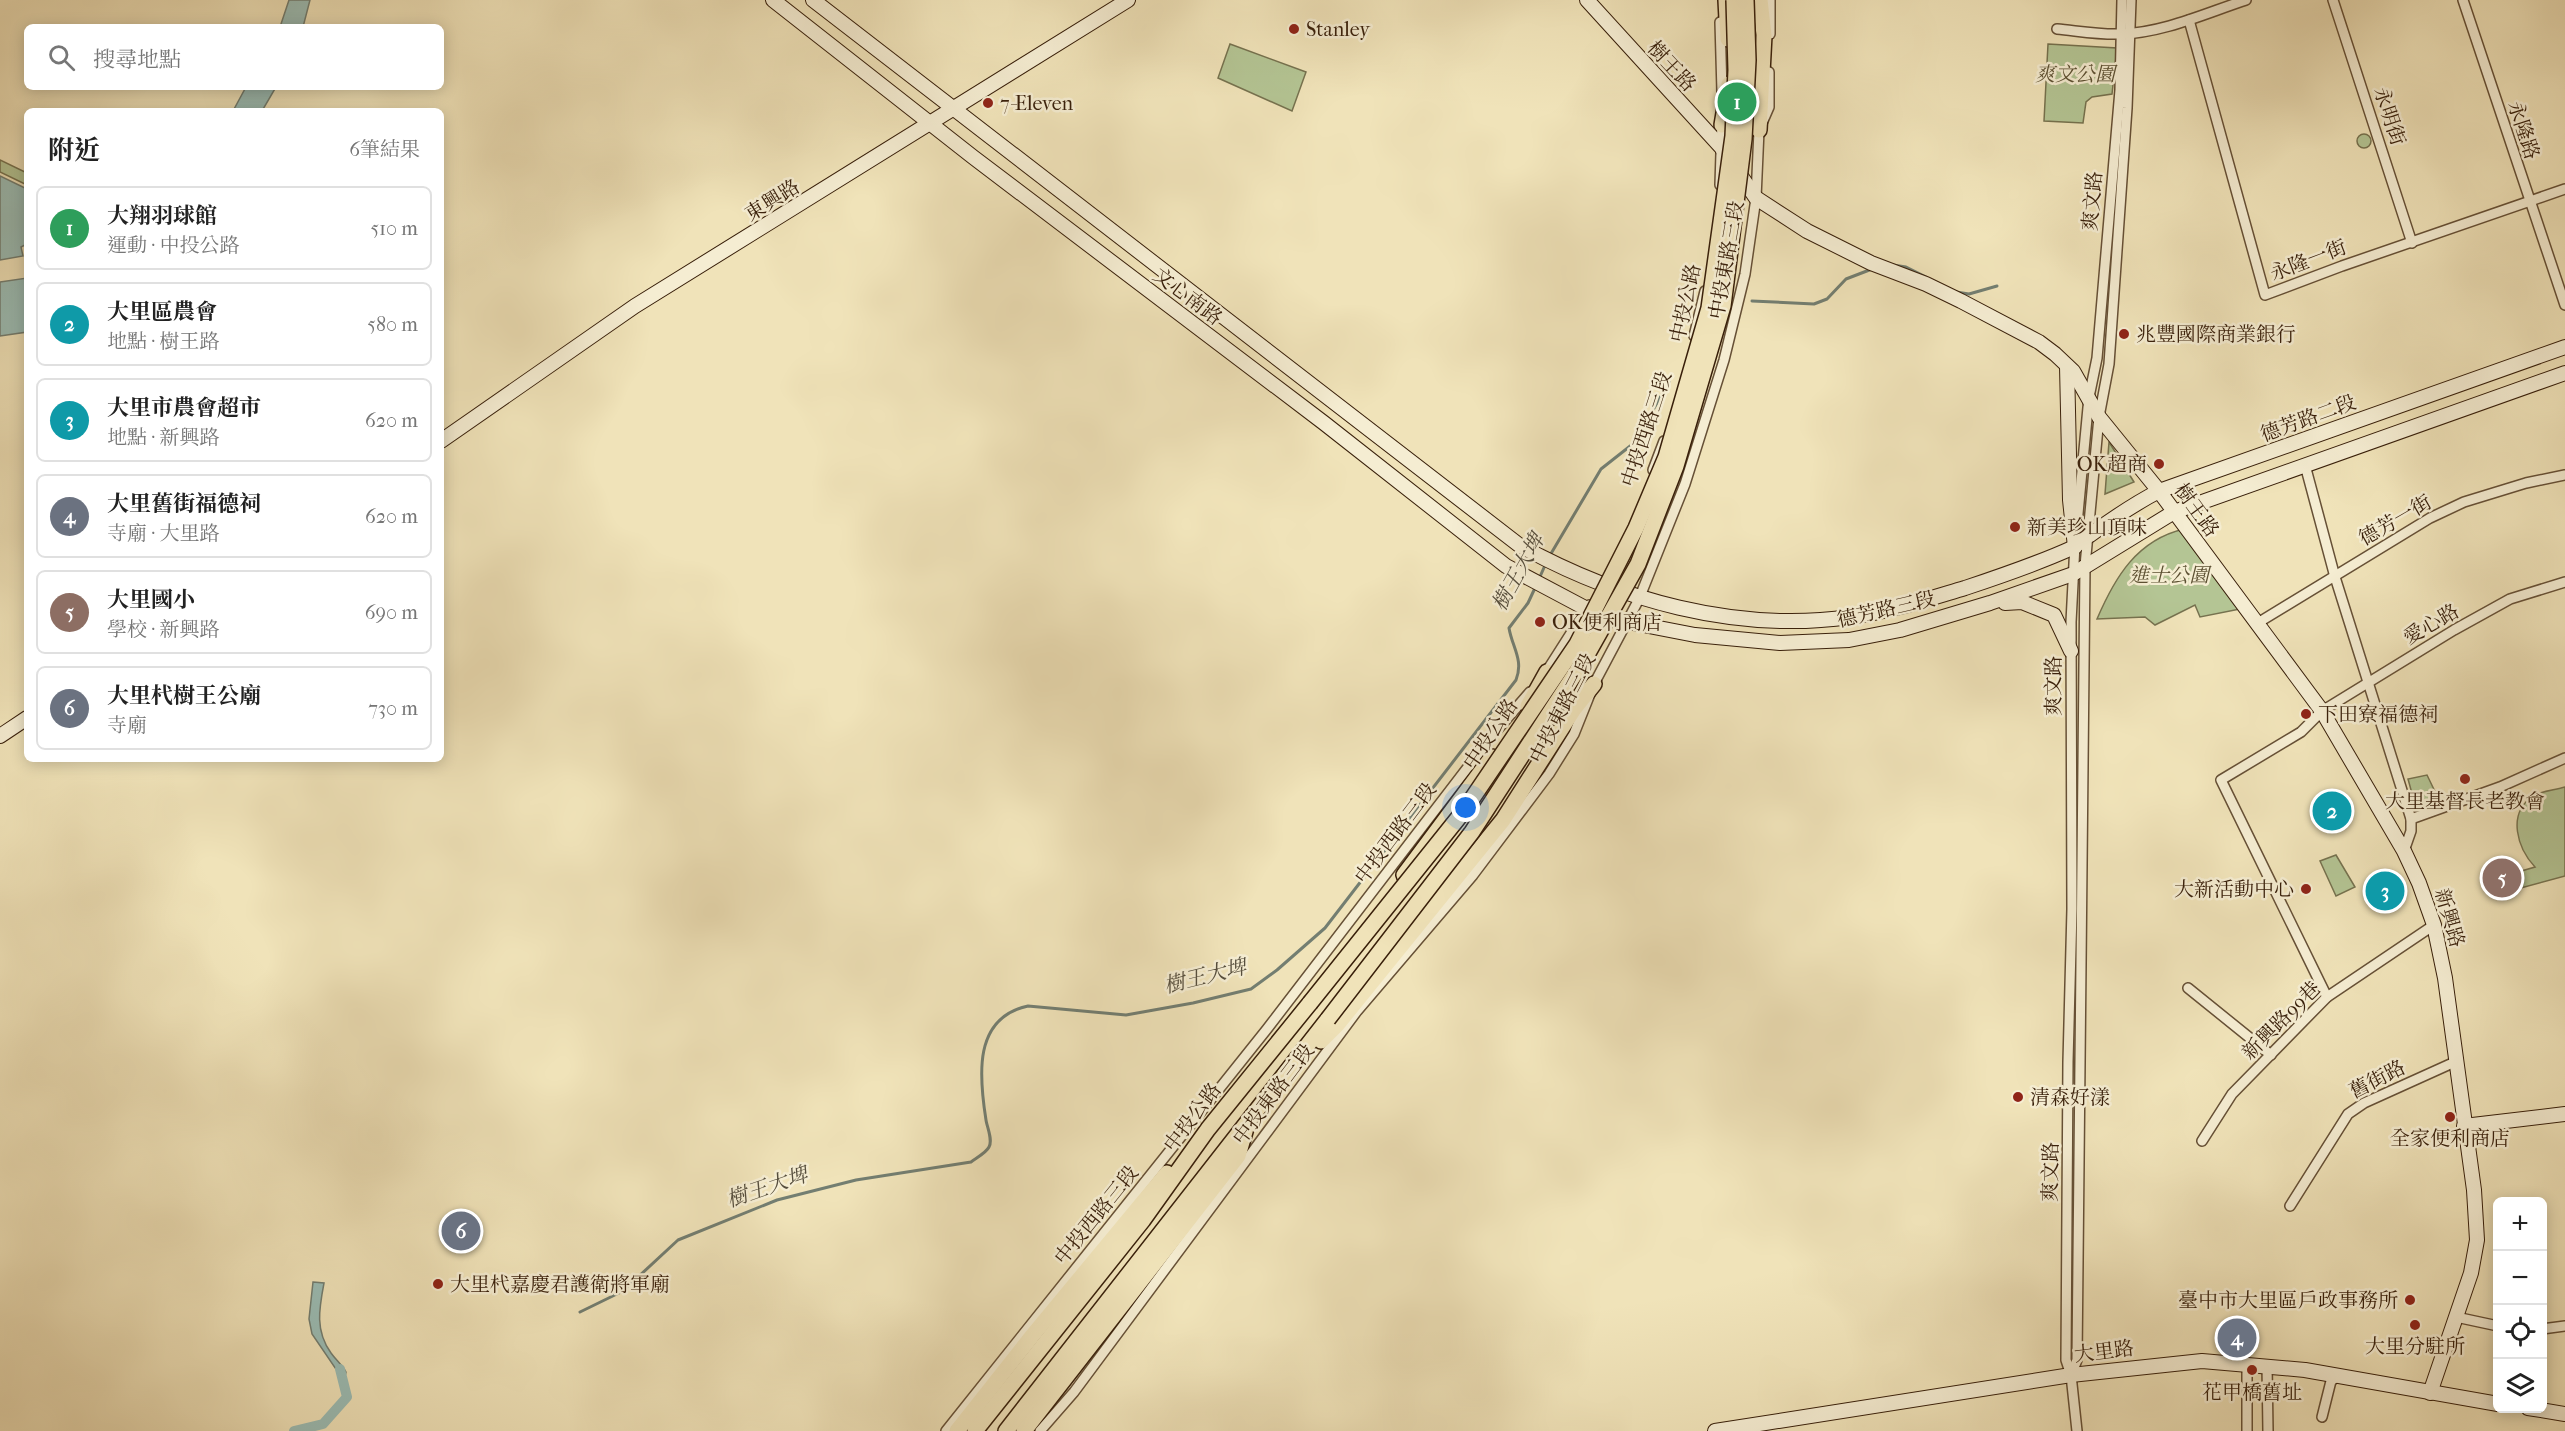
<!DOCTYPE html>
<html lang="zh-TW">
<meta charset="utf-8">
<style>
:root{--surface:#fff;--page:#f2f2f2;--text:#222;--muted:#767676;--line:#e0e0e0;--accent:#0b8043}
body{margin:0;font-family:"IM FELL French Canon","Noto Serif TC",serif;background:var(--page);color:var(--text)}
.controls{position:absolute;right:18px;bottom:18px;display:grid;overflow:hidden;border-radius:9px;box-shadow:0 3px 15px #0003}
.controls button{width:54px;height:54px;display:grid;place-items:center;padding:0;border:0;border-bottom:2px solid var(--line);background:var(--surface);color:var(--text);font:30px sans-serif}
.you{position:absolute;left:1466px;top:808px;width:21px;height:21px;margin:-15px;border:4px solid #fff;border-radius:50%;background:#1a73e8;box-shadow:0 0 0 9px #1a73e833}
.badge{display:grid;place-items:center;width:39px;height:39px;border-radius:50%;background:var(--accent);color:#fff;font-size:20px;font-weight:700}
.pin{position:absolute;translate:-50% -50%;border:3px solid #fff;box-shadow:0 2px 6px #0006}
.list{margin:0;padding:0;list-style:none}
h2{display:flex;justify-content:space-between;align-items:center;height:78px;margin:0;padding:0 24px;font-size:26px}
h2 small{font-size:20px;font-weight:400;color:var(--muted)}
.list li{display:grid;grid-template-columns:39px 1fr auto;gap:18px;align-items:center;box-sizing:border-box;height:84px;margin:0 12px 12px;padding:0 12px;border:2px solid var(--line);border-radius:9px}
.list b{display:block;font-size:22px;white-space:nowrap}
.list p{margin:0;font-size:20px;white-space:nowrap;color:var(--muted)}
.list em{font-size:20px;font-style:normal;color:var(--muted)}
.icon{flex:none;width:33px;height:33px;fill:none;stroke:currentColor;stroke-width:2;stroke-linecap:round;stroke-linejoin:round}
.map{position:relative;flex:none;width:2565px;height:1431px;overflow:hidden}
.search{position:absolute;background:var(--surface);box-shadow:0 3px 15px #0003;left:24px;top:24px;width:420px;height:66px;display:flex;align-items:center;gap:15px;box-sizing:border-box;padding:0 21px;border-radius:9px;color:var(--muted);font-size:22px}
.panel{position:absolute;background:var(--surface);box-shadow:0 3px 15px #0003;left:24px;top:108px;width:420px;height:654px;border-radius:9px}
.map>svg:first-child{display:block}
</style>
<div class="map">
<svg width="2565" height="1431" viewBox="0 0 2565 1431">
<rect width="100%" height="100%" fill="#f0e3b9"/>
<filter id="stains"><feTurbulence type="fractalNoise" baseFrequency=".00333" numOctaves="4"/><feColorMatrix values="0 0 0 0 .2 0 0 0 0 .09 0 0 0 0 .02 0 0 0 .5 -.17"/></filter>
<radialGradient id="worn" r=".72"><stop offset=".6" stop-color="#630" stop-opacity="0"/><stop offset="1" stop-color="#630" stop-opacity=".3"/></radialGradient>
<g fill="#b4c594" stroke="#76724f" stroke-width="1.5">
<polygon points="1230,44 1306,72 1292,111 1218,78"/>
<polygon points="2048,44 2117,48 2112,94 2092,97 2086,102 2083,123 2044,121"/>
<circle cx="2364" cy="141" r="7"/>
<polygon points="0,160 27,173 27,185 0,172"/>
<polygon points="2109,442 2134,482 2105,494"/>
<path d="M2184,529l56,80 -40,8 -5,-12 -40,20 -10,-8 -48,2c18,-42 40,-79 87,-90z"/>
<polygon points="2427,775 2440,802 2416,808 2408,779"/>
<path d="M2565,787v89l-63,17 -5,-15 38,-11c-17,-18 -29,-53 -2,-71 8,-5 23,-6 32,-9z"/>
<polygon points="2336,855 2355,887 2336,896 2320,861"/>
</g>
<g fill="#9bbdb5" stroke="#737e71" stroke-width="1.5">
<polygon points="289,0 310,0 303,27 280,27"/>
<polygon points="246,87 276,87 262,111 233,111"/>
<polygon points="0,176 27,189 27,244 21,247 23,256 0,260"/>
<polygon points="27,278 27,332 0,336 0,282"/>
<path d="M313,1282l11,1c-5,26 -9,48 7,70 5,7 11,12 15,19l-2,9 -32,-47 -3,-15z"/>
</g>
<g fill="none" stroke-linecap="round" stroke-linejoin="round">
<g stroke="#737e71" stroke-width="3">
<polyline points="1893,265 1906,267 1926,277"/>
<polyline points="1956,292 1969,294 1997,286"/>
<polyline points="1752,301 1814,304 1827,299 1846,279 1872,269"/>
<polyline points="1549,557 1601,469 1634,443 1669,382"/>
<polyline points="1539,579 1546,563"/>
<path d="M580,1312l43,-21 55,-51 99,-40 79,-20 115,-18c5,-4 15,-9 18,-15 4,-7 -2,-20 -3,-27 -7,-44 -13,-102 42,-114l98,9 67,-12 58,-14 26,-19 48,-42 191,-248c8,-20 -4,-33 -7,-52l19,-25 7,-15"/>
</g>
<polyline stroke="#9bbdb5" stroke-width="10" points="294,1431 323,1424 347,1397 340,1369"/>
<g stroke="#665036" stroke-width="12">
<g id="street">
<polyline points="2333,0 2412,243"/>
<polyline points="2463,0 2565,305"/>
<polyline points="2189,20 2265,295 2342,266 2565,189"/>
<polyline points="1720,22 1722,92"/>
<path d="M2057,29c21,2 43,6 64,5 42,-1 85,-21 125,-34"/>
<polyline points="1770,34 1770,0"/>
<polyline points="1720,185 1722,121"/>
<polyline points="1694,336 1705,291"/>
<polyline points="2305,465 2335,577 2411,819 2411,831 2404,851"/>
<polyline points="1653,470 1664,441"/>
<polyline points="2077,524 2089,397 2097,358 2120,90 2122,0"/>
<polyline points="2075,544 2071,622 2072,909 2068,1062 2066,1360 2071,1375 2077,1431"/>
<polyline points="2256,624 2430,518 2464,502 2526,483 2565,475"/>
<polyline points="1545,674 1589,605"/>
<polyline points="2411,819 2500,787 2565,758"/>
<polyline points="2188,988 2271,1055"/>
<polyline points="2327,997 2221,780 2301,732 2322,711 2454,630 2510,599 2565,582"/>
<polyline points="2202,1141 2232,1094 2327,997 2434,925"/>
<polyline points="2290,1206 2348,1114 2364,1103 2457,1061"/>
<polyline points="2456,1317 2498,1326"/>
<polyline points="2542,1329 2565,1326"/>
<polyline points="2267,1365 2268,1431"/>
<polyline points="2071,1375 2077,1360 2085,566 2099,417 2109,364 2127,108 2131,0"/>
<polyline points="2322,1417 2331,1381 2338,1376"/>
<polyline points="946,1431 1267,1029 1491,737 1530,692"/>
<polyline points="1040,1431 1074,1392 1357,1011 1473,875 1549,774 1574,734 1594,684 1639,599 1685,484 1724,360 1745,274 1756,198 1759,130 1769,107 1769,72"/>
<polyline points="2247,1431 2247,1363"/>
</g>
</g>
<g stroke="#381f0a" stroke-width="16">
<g id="secondary">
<polyline points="773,0 973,157 1324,423 1506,566 1587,609 1628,622 1695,635 1780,643 1849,640 1900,630 1990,603 2073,574 2174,512 2565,373"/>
<path d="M813,0l706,545c99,55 217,88 331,72 39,-5 78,-18 115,-29 36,-12 72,-24 107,-40 6,-3 11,-9 18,-13 22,-16 44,-31 69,-44l406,-144"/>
<polyline points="1587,0 1721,147 1756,198 1807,231 1871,263 1926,284 1961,301 2039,342 2055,354 2073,371 2099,417 2159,491 2322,711 2404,851 2419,883 2434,925 2445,978 2474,1190 2477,1240 2471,1273 2430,1393"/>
<polyline points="2067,366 2070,500 2075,547"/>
<polyline points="441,441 635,306 1128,0"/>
<polyline points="2005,603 2022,602 2054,615 2071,651"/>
<polyline points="0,736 27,718"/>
<polyline points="2464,1126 2565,1114"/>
<polyline points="2528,1408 2565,1414"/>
<polyline points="1715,1431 2071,1375 2202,1361 2305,1370 2498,1404"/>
</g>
</g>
<g stroke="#381f0a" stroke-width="18">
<g id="primary">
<polyline points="1726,0 1728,39"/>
<polyline points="1722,125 1729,84"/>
<polyline points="1759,130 1764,35 1760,0"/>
<polyline points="1528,706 1547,672"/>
<polyline points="1404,875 1492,757"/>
<polyline points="1321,1041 1337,1025 1503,820 1574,709 1594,684"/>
<polyline points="957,1431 1032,1336 1167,1173"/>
<polyline points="975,1431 1143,1220 1208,1129 1310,1003"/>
<polyline points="1006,1431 1328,1019"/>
<polyline points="1024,1431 1238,1156 1246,1128"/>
</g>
</g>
<use href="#street" stroke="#f5edd2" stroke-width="9"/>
<use href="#secondary" stroke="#f5edd2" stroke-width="14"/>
<use href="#primary" stroke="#f0e3b9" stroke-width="15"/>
<g stroke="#381f0a" stroke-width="18" stroke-linecap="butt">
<g id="primary-bridge">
<polyline points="1310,1003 1463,812 1577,644 1636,528 1666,457 1709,308 1733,136 1736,70 1734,0"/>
<polyline points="1328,1019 1472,832 1584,660 1638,564 1676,466 1723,306 1744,139 1748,60 1746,0"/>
</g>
</g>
<use href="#primary-bridge" stroke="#f0e3b9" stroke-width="15"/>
</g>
<g fill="#8f2418" stroke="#f5edd2" stroke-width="2">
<circle cx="1294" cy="29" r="6"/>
<circle cx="988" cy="103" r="6"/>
<circle cx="2124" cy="334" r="6"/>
<circle cx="2159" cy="464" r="6"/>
<circle cx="2015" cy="527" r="6"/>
<circle cx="1540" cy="622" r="6"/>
<circle cx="2306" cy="714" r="6"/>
<circle cx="2465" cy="779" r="6"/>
<circle cx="2306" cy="889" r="6"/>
<circle cx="2018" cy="1097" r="6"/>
<circle cx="2450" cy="1117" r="6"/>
<circle cx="438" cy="1284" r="6"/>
<circle cx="2410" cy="1300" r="6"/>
<circle cx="2415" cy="1325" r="6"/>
<circle cx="2252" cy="1370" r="6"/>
</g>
<g text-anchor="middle" stroke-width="5" stroke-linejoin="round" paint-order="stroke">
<g font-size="20" fill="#381f0a" stroke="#f5edd2" text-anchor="start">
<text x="1306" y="36">Stanley</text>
<text x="1000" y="110">7-Eleven</text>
<text x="2136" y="341">兆豐國際商業銀行</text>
<text x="2147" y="471" text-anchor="end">OK超商</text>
<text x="2027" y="534">新美珍山頂味</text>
<text x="1552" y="629">OK便利商店</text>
<text x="2318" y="721">下田寮福德祠</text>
<text x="2465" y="808" text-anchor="middle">大里基督長老教會</text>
<text x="2294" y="896" text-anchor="end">大新活動中心</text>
<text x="2030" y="1104">清森好漾</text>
<text x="2450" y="1145" text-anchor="middle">全家便利商店</text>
<text x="450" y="1291">大里杙嘉慶君護衛將軍廟</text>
<text x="2398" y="1307" text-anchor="end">臺中市大里區戶政事務所</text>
<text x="2415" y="1353" text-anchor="middle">大里分駐所</text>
<text x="2252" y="1399" text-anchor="middle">花甲橋舊址</text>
</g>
<g font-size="20" fill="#381f0a" stroke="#f5edd2">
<text transform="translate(1672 66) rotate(47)" y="7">樹王路</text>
<text transform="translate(2390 116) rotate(72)" y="7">永明街</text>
<text transform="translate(2524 130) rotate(72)" y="7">永隆路</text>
<text transform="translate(772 200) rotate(-32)" y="7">東興路</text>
<text transform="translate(2092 201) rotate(-85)" y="7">爽文路</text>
<text transform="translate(1726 260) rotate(-80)" y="7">中投東路三段</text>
<text transform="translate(2308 260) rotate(-21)" y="7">永隆一街</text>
<text transform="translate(1188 296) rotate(37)" y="7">文心南路</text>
<text transform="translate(1685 303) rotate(-78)" y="7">中投公路</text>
<text transform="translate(2308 418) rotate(-20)" y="7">德芳路二段</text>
<text transform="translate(1646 429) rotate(-72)" y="7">中投西路三段</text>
<text transform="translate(2197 510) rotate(54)" y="7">樹王路</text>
<text transform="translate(2395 520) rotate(-30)" y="7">德芳一街</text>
<text transform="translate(1886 609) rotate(-13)" y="7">德芳路三段</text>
<text transform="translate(2431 624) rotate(-30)" y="7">愛心路</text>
<text transform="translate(2053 686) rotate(-90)" y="7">爽文路</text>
<text transform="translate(1562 708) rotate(-63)" y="7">中投東路三段</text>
<text transform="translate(1490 734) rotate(-56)" y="7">中投公路</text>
<text transform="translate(1395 833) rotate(-53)" y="7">中投西路三段</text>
<text transform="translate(2450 918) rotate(74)" y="7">新興路</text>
<text transform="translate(2281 1020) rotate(-45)" y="7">新興路99巷</text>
<text transform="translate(2377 1079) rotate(-27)" y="7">舊街路</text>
<text transform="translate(1273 1094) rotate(-53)" y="7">中投東路三段</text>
<text transform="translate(1192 1117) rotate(-53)" y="7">中投公路</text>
<text transform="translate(2050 1172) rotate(-89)" y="7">爽文路</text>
<text transform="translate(1096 1215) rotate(-51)" y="7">中投西路三段</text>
<text transform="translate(2104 1351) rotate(-7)" y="7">大里路</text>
</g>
<g font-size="20" font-style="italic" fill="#5d5133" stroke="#f5edd2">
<text x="2075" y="81">爽文公園</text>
<text x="2169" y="582">進士公園</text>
</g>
<g font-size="21" font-style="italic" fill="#564e3d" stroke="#f5edd2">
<text transform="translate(1518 572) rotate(-61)" y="7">樹王大埤</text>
<text transform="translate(1205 976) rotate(-14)" y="7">樹王大埤</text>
<text transform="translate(767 1187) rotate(-19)" y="7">樹王大埤</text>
</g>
</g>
<rect width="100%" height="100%" filter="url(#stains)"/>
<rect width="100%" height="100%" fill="url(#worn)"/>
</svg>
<div class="controls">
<button>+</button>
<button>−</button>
<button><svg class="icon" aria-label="locate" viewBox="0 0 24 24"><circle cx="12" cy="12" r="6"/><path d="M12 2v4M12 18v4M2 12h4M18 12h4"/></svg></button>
<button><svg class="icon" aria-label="layers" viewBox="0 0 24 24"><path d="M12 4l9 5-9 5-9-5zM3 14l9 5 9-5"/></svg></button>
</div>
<div class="you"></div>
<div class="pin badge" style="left:1737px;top:102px;background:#2e9e5b">1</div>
<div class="pin badge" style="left:2332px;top:811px;background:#0f9aa8">2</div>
<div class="pin badge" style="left:2385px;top:891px;background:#0f9aa8">3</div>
<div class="pin badge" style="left:2237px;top:1338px;background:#6b7280">4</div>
<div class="pin badge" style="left:2502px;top:878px;background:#8d6e63">5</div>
<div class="pin badge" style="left:461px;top:1231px;background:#6b7280">6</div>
<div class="search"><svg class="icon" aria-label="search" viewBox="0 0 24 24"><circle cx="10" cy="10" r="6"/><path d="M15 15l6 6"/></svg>搜尋地點</div>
<section class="panel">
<h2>附近<small>6筆結果</small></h2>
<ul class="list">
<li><span class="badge" style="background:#2e9e5b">1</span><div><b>大翔羽球館</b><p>運動 · 中投公路</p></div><em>510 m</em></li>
<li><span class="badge" style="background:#0f9aa8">2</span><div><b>大里區農會</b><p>地點 · 樹王路</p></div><em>580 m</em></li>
<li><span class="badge" style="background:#0f9aa8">3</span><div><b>大里市農會超市</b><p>地點 · 新興路</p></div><em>620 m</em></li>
<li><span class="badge" style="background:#6b7280">4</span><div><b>大里舊街福德祠</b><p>寺廟 · 大里路</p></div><em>620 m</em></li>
<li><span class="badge" style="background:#8d6e63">5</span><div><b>大里國小</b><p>學校 · 新興路</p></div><em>690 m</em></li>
<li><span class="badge" style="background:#6b7280">6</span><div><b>大里杙樹王公廟</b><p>寺廟</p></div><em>730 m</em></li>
</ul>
</section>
</div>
